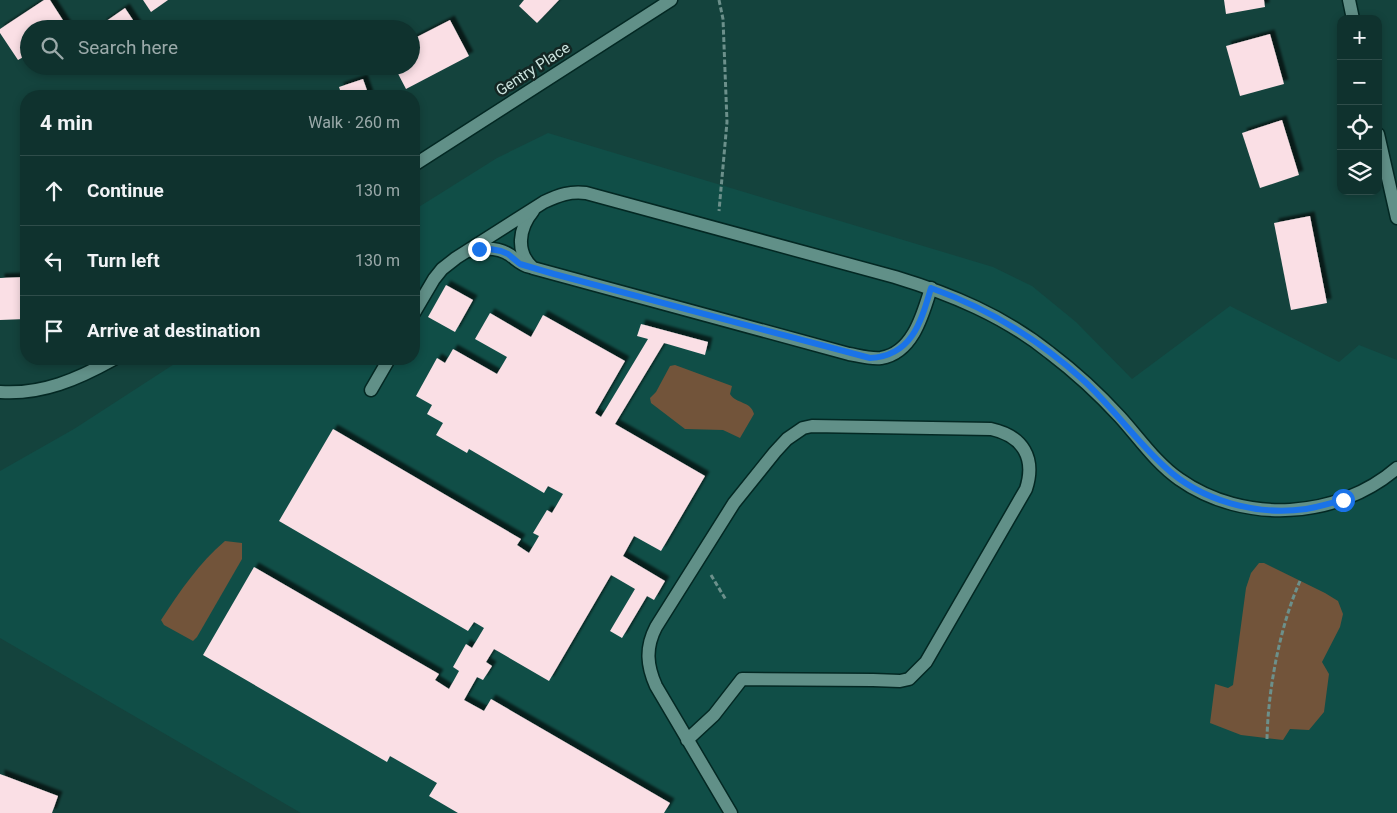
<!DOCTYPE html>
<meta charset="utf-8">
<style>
:root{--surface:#0f322e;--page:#183a36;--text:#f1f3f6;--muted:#9baaaa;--line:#2f4d4a}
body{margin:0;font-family:Roboto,sans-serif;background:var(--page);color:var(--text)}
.controls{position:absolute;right:15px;top:15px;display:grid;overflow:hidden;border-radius:10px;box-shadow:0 2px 8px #0003}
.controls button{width:45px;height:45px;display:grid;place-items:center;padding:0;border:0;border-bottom:1px solid var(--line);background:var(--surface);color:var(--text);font:25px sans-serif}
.stop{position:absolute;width:15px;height:15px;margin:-11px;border:4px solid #1a73e8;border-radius:50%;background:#fff}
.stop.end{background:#1a73e8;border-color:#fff;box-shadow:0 1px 5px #0008}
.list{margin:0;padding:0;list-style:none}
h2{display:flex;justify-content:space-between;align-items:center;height:65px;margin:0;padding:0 20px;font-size:21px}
h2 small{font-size:16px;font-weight:400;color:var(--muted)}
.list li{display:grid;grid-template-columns:32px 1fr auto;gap:15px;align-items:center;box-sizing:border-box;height:70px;padding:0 20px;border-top:1px solid var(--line)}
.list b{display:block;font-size:19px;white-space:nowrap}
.list em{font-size:16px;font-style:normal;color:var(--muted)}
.icon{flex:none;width:28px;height:28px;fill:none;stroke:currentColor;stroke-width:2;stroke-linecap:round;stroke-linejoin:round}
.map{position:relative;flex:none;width:1397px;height:813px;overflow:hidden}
.search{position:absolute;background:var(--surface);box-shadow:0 2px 8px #0003;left:20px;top:20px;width:400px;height:55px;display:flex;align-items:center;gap:12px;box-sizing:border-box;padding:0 18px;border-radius:28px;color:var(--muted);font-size:19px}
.panel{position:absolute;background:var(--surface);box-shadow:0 2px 8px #0003;left:20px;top:90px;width:400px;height:275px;border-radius:20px}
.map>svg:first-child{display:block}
</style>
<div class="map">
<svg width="1397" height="813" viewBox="0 0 1397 813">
<defs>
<filter id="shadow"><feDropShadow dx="4.5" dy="-4.5" stdDeviation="1" flood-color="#0009"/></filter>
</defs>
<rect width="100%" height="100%" fill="#14433d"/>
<polygon fill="#104e47" points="548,133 993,267 1032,286 1076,322 1132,379 1230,306 1339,362 1359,345 1397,360 1397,813 301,813 0,638 0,471 74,429 182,359 414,359 414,210 497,158"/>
<g fill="#72543a">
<path d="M675,365l57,21 -2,8c6,10 21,7 24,20l-14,24 -17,-8 -38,-1 -34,-26 -1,-5 6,-6 14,-26z"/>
<path d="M225,541l17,2v16l-45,78 -4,4 -29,-16 -3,-5c19,-29 38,-57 64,-79z"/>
<polygon points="1259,563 1264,563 1325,593 1338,601 1343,614 1340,627 1322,662 1329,674 1324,712 1309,730 1290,729 1283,740 1241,735 1210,723 1215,684 1228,688 1233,685 1246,588 1251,573"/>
</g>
<g fill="#fadfe5" filter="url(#shadow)">
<polygon points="44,0 50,0 68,28 29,29 29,54 18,60 0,33 0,29"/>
<polygon points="143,0 168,0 151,12"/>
<polygon points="524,0 559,0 537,23 519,6"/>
<polygon points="1224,0 1264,0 1265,7 1226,14"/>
<polygon points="125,8 139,29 105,29 102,24"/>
<polygon points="450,20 469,56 406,89 394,66 411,66 411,40"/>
<polygon points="1270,34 1284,84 1240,96 1226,46"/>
<polygon points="363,79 369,96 342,96 339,87"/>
<polygon points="1282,120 1299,175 1260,188 1242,133"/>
<polygon points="1310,216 1327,303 1291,310 1274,223"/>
<polygon points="26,277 26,319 0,320 0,278"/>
<polygon points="446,285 473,300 455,332 428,317"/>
<polygon points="490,313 531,337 543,315 625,361 595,413 601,417 648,339 637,336 641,324 708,342 705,355 664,343 615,424 705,476 661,551 634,536 623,556 665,581 654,600 647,596 622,638 610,631 635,589 611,575 549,681 494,649 486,662 492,666 483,680 477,677 464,700 484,711 491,699 670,803 664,813 458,813 429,796 437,783 390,756 387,762 203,655 254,567 439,674 435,680 449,689 459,671 453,667 466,644 472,648 484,628 474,622 468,631 279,521 333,429 521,539 517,545 529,553 539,536 533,533 547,510 552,513 563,494 548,486 544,493 469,449 467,453 436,435 443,423 427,414 432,405 416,396 437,358 445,363 453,349 497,374 507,357 475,339"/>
<polygon points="0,774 58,796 52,813 0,813"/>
</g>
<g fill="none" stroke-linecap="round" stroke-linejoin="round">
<g stroke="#032823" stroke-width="15">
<g id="minor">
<polyline points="1349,0 1353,19"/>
<polyline points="1378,134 1397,218"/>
<polyline points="414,165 671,0"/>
<path d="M533,211c-14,17 -18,41 0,57l316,86c11,2 21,5 32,4 32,-5 42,-44 50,-70"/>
<path d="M470,251c13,-3 28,-4 40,4 7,5 11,10 20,12"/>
<path d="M414,313l20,-34 8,-10 14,-11 88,-56c15,-7 26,-11 42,-9l309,84c56,17 109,39 155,76 25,19 48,40 70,64 19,21 36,46 59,62 65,46 159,40 218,-11"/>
<polyline points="371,390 389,359"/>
<path d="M0,392c42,3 78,-13 114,-33"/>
<path d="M687,740l27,-25 28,-36 131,1 27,1 9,-2 17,-17 100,-173c10,-31 -3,-53 -35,-60l-179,-3 -9,2 -16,11 -12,13 -41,51 -78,124c-11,21 -9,39 0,59l75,127"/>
</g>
</g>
<g stroke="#6c908b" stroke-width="3" stroke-dasharray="5 2.5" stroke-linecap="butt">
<polyline points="719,0 723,19 727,122 719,211"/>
<polyline points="711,575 726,600"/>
<path d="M1267,739c1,-50 13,-113 33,-158"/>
</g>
<use href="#minor" stroke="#619088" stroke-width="12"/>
</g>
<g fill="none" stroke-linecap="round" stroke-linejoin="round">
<path stroke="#1a73e8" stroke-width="6" d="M479,249h11l11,2 7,3 12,10 34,10 316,84c42,-2 51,-36 61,-70 56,20 107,51 151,91 30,27 53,61 83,88 36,34 92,49 141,42 13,-2 25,-6 37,-9"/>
</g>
<g text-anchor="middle" stroke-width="5" stroke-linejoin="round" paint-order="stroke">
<g font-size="15" fill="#cce4df" stroke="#132623">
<text transform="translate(533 69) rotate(-33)" y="5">Gentry Place</text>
</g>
</g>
</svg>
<div class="controls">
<button>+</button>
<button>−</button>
<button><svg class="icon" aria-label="locate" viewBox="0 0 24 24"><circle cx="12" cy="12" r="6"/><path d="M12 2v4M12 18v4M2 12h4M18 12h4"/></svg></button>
<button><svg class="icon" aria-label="layers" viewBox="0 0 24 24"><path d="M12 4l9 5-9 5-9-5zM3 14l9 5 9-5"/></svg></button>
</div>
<div class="stop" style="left:1343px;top:500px"></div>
<div class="stop end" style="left:479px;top:249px"></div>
<div class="search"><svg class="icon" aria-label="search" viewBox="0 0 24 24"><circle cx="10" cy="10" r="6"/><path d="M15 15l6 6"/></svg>Search here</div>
<section class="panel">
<h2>4 min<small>Walk · 260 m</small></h2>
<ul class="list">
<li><svg class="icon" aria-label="ahead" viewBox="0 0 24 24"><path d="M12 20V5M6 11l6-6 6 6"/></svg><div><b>Continue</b></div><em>130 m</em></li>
<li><svg class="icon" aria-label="left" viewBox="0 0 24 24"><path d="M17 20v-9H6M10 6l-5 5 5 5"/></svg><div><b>Turn left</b></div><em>130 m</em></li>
<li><svg class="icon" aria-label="arrive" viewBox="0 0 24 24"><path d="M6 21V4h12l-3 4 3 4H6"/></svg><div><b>Arrive at destination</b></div></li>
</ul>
</section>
</div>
